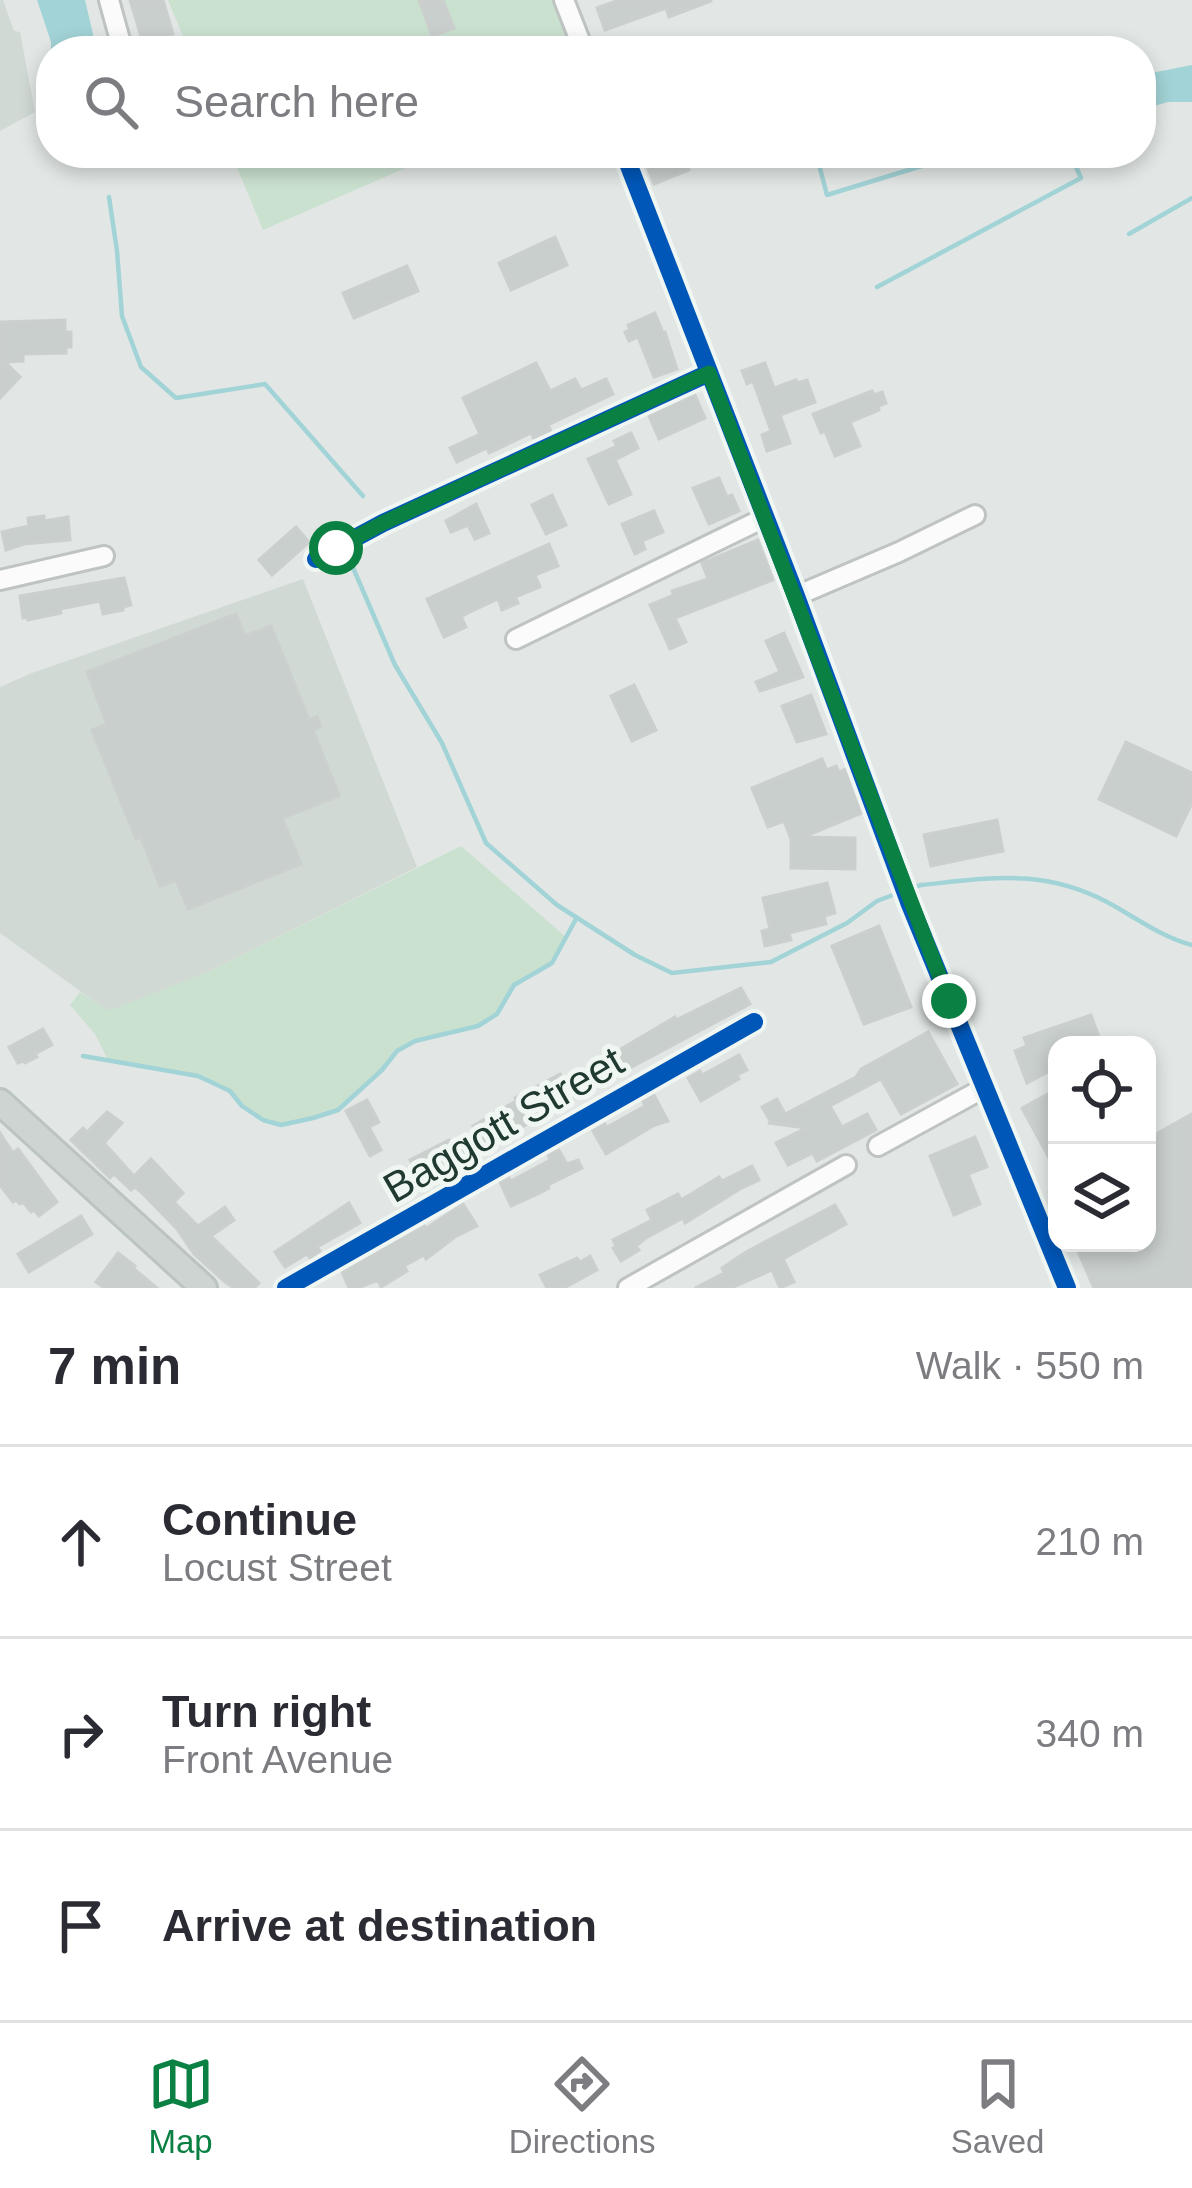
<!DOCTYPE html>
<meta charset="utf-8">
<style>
:root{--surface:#fff;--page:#f7f7f7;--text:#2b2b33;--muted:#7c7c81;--line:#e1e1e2;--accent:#0b8043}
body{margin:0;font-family:Arial,sans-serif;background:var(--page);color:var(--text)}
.controls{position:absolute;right:36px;bottom:36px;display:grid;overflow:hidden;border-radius:24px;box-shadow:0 6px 18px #0003}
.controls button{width:108px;height:108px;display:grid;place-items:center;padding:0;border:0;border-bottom:3px solid var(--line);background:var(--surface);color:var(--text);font:60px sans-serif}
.stop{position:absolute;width:36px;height:36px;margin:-27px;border:9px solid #0b8043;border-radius:50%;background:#fff}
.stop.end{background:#0b8043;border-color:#fff;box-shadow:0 3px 12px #0008}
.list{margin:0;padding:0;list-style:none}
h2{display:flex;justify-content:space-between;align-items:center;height:156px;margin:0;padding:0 48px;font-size:51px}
h2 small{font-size:39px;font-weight:400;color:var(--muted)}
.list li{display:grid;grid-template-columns:78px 1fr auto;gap:36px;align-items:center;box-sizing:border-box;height:192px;padding:0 48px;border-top:3px solid var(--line)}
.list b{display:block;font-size:45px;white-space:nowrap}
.list p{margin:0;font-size:39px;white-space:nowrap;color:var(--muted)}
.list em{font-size:39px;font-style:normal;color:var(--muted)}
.icon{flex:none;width:66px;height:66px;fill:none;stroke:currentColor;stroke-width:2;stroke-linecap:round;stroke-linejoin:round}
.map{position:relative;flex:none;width:1192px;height:1288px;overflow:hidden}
.search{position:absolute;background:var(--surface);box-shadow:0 6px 18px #0003;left:36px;right:36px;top:36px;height:132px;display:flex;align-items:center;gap:30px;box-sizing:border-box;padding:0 42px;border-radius:48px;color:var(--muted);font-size:45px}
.sheet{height:732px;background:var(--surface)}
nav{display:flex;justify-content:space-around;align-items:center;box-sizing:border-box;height:168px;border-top:3px solid var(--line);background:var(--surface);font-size:33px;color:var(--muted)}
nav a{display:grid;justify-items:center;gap:6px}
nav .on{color:var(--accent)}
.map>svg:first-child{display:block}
</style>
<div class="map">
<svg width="1192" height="1288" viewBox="0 0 1192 1288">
<rect width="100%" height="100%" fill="#e2e7e5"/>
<g fill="#d0d9d4">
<polygon points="0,0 3,0 14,31 20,32 35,112 0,131"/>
<polygon points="303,579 417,867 210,971 109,1012 0,933 0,687 32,673"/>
</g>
<g fill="#cbe1d0">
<polygon points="168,0 552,0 572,51 189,51"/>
<polygon points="231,153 440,153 263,230"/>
<polygon points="461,846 566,937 552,963 514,985 497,1014 478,1026 415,1041 397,1051 382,1070 339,1110 313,1118 281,1125 263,1120 242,1106 230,1091 199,1076 107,1058 95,1034 70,1005 80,992 109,1011 210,971"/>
</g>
<g fill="#a2d3d6">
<polygon points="37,0 85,0 97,51 51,51 51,68 51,42"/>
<polygon points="1192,65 1192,102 1168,102 1141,110 1141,75"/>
</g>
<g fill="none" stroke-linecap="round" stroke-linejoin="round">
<g stroke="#a2d3d6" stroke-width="4.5">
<polyline points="816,153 827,195 964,153"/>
<polyline points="109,197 117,251 122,316 141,367 176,398 265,384 363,496"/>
<polyline points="1129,234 1192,198"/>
<polyline points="877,287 1081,178 1070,153"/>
<polyline points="348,556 395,665 442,743 486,843 557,905 635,955 672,973 771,962 847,923 877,901 898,893"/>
<path d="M909,889l12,-4c70,-7 121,-17 186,17 28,15 54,35 85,43"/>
<polyline points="83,1056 198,1076 230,1091 242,1106 263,1120 281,1125 313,1118 338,1110 382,1070 397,1051 415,1041 478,1026 497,1014 514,985 552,963 576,919"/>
</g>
</g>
<g fill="#c9cfcc" stroke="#cbd0ce" stroke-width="3">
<polygon points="130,0 163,0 173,34 143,43"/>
<polygon points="419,0 443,0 454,28 432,36"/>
<polygon points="619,0 711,0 711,1 669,17 666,8 605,30 597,8"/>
<polygon points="642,153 683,153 689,170 654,184"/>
<polygon points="555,237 567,265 511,290 499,263"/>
<polygon points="407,266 418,291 354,318 343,293"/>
<polygon points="655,313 663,333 665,332 677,369 654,377 638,337 629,341 625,332 630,330 628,325"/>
<polygon points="65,320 65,332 71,332 71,347 66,347 66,353 23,354 23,361 5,362 20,377 0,398 0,322"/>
<polygon points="536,363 550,391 575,379 581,390 606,379 613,394 548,425 551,431 534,439 531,433 489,453 487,448 457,462 450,448 480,434 463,398"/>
<polygon points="765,363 774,388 796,380 797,383 807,380 815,402 780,415 790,443 767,451 762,435 771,431 753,381 747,384 742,371"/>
<polygon points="872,391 874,395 882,392 886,403 878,406 879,410 850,422 860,446 835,456 825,431 821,433 813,414"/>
<polygon points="695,395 705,418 659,439 649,416"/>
<polygon points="631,433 638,448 615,460 631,494 609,504 588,459 617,446 614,441"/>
<polygon points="719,478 727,497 732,495 739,511 709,524 693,488"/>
<polygon points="552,495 566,525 546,534 532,505"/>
<polygon points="476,504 489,533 475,539 468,525 451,532 446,521"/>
<polygon points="654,511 663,532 642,541 645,549 635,554 622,524"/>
<polygon points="44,516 44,521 68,517 70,540 24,544 6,550 2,532 29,526 28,518"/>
<polygon points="296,527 309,542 272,575 259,560"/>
<polygon points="758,540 773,580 675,618 686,642 670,649 650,605 674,595 672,591 708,579 702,563"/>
<polygon points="549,544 558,566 535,575 540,587 515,597 518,603 502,610 498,599 468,613 461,617 466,627 444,637 427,599"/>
<polygon points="124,578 131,605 123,607 123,610 103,614 100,601 60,609 61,613 28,620 28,617 23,618 20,596"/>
<polygon points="236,614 245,636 271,626 309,720 317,717 321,727 313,730 339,796 282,818 301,864 188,909 176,880 160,886 141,837 136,839 92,730 107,724 87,672"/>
<polygon points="784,633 803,677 760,691 756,682 780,672 766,641"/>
<polygon points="634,685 656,730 632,741 611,696"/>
<polygon points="811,695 826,734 797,742 782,706"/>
<polygon points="1126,742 1192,773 1192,803 1176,836 1099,799"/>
<polygon points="822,759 827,770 836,766 839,772 846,769 862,813 803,837 855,838 855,869 791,868 791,839 784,821 768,827 752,788"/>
<polygon points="997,820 1003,851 931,866 924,835"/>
<polygon points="827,883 835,913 824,916 826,924 789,933 791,940 765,946 762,931 770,929 763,898"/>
<polygon points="879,926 911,1007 864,1024 832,946"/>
<polygon points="741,988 750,1004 596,1086 587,1069 675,1017 676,1020"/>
<polygon points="1091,1015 1102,1045 1057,1045 1057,1067 1027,1083 1015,1051 1027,1046 1024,1038"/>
<polygon points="43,1029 52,1045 35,1054 37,1057 25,1063 23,1061 18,1063 9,1047"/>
<polygon points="928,1032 957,1084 901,1114 881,1079 830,1106 842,1127 867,1114 876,1130 817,1161 813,1153 788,1165 776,1143 806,1128 768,1123 771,1122 762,1107 777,1099 785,1114 856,1077 861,1069"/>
<polygon points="739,1055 747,1070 737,1075 739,1079 701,1101 688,1078 700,1071 702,1075"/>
<polygon points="560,1074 573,1100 520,1128 521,1130 506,1137 505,1134 460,1160 461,1163 435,1176 437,1181 423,1188 410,1160 449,1140 451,1144 476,1130 473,1126 516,1101 515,1098"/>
<polygon points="1057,1089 1057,1153 1049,1158 1022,1108"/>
<polygon points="654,1095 668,1121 655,1125 606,1154 593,1131 605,1124 607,1127 645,1106 643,1101"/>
<polygon points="367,1100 379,1122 369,1127 381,1150 370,1156 346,1111"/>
<polygon points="107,1112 122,1123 104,1143 134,1176 151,1159 183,1193 174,1202 198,1226 225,1207 234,1220 211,1236 259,1283 254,1288 234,1288 225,1282 194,1254 177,1229 141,1192 135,1187 131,1190 114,1174 110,1178 71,1140 83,1128 87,1132"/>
<polygon points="1192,1114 1192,1288 1094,1288 1076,1247 1082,1243 1147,1243 1147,1139"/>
<polygon points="0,1133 13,1153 18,1149 57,1202 39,1216 34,1210 31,1212 23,1202 20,1204 16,1200 13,1202 0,1185"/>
<polygon points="975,1137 987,1167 968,1174 980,1204 954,1215 930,1156"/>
<polygon points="559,1150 567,1164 578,1160 582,1168 548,1185 549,1188 538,1194 511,1206 500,1182 509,1178 511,1181 550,1160 548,1155"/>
<polygon points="752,1166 759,1180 740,1189 685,1223 683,1218 646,1238 636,1246 639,1250 621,1261 613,1248 616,1246 613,1240 652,1220 647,1210 678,1194 681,1200 719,1177 722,1181"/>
<polygon points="349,1203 360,1223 317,1247 320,1251 310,1258 307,1254 285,1267 275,1252"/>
<polygon points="463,1204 477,1226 455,1237 426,1259 424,1255 404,1266 407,1271 381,1287 378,1280 358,1288 349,1288 342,1272 424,1225 425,1229"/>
<polygon points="835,1205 846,1224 783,1259 794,1282 780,1288 772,1270 731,1288 695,1288 724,1273 722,1268 746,1252"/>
<polygon points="81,1216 92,1234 29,1272 18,1254"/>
<polygon points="118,1253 135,1266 133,1268 157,1288 104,1288 96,1282"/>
<polygon points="590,1256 597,1270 564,1288 547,1288 540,1275 577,1258 580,1262"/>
</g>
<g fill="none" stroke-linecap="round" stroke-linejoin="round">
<g stroke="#bfc4c2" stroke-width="24">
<g id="minor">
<polyline points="109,0 123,51"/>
<polyline points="564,0 584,51"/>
<polyline points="624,153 796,596 909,902 1067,1288"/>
<polyline points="316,559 383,523 709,373"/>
<polyline points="0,580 104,556"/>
<polyline points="796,596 899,552 975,515"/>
<polyline points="516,639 764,518"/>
<polyline points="878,1146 984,1088"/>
<polyline points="286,1288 754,1022"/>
<polyline points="628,1288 846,1165"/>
</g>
</g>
<g stroke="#bbc4c1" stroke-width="30">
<polyline id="major" points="0,1102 204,1288"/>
</g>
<use href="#minor" stroke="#fbfbfb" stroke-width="18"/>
<use href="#major" stroke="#cdd4d1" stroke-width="24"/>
<g stroke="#f0f7f3" stroke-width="26">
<g id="cycleway">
<polyline points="624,153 796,596 909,902 1067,1288"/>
<polyline points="316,559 383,523 709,373"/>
<polyline points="286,1288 754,1022"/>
</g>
</g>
<use href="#cycleway" stroke="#0057b8" stroke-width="18"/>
</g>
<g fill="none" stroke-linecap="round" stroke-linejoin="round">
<polyline stroke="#0b8043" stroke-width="15" points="336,548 383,523 709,373 949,1001"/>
</g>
<g text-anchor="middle" stroke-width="10" stroke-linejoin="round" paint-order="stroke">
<g font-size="42" fill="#203a31" stroke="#f0f7f3">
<text transform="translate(503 1124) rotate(-30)" y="15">Baggott Street</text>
</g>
</g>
</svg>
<div class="controls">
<button><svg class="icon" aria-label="locate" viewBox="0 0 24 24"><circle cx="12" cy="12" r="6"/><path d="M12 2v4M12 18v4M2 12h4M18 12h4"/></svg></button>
<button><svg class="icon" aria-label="layers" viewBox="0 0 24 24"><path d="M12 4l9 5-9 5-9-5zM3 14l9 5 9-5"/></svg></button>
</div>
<div class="stop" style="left:336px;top:548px"></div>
<div class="stop end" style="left:949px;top:1001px"></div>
<div class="search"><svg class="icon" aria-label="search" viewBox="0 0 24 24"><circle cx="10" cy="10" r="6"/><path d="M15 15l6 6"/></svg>Search here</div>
</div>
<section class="sheet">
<h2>7 min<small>Walk · 550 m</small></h2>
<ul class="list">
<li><svg class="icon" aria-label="ahead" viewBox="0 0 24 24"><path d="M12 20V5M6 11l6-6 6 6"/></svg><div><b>Continue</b><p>Locust Street</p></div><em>210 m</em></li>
<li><svg class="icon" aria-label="right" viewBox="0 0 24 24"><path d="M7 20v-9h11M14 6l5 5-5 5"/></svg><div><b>Turn right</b><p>Front Avenue</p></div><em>340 m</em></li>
<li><svg class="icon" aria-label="arrive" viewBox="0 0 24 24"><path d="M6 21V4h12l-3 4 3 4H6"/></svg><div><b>Arrive at destination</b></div></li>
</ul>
</section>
<nav>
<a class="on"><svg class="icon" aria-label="map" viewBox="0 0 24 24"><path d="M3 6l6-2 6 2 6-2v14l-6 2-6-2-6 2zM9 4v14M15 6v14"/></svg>Map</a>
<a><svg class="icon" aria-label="directions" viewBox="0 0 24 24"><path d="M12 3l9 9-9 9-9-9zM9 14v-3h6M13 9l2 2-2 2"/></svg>Directions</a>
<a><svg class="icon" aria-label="saved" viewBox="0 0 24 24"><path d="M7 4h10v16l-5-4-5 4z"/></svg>Saved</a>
</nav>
